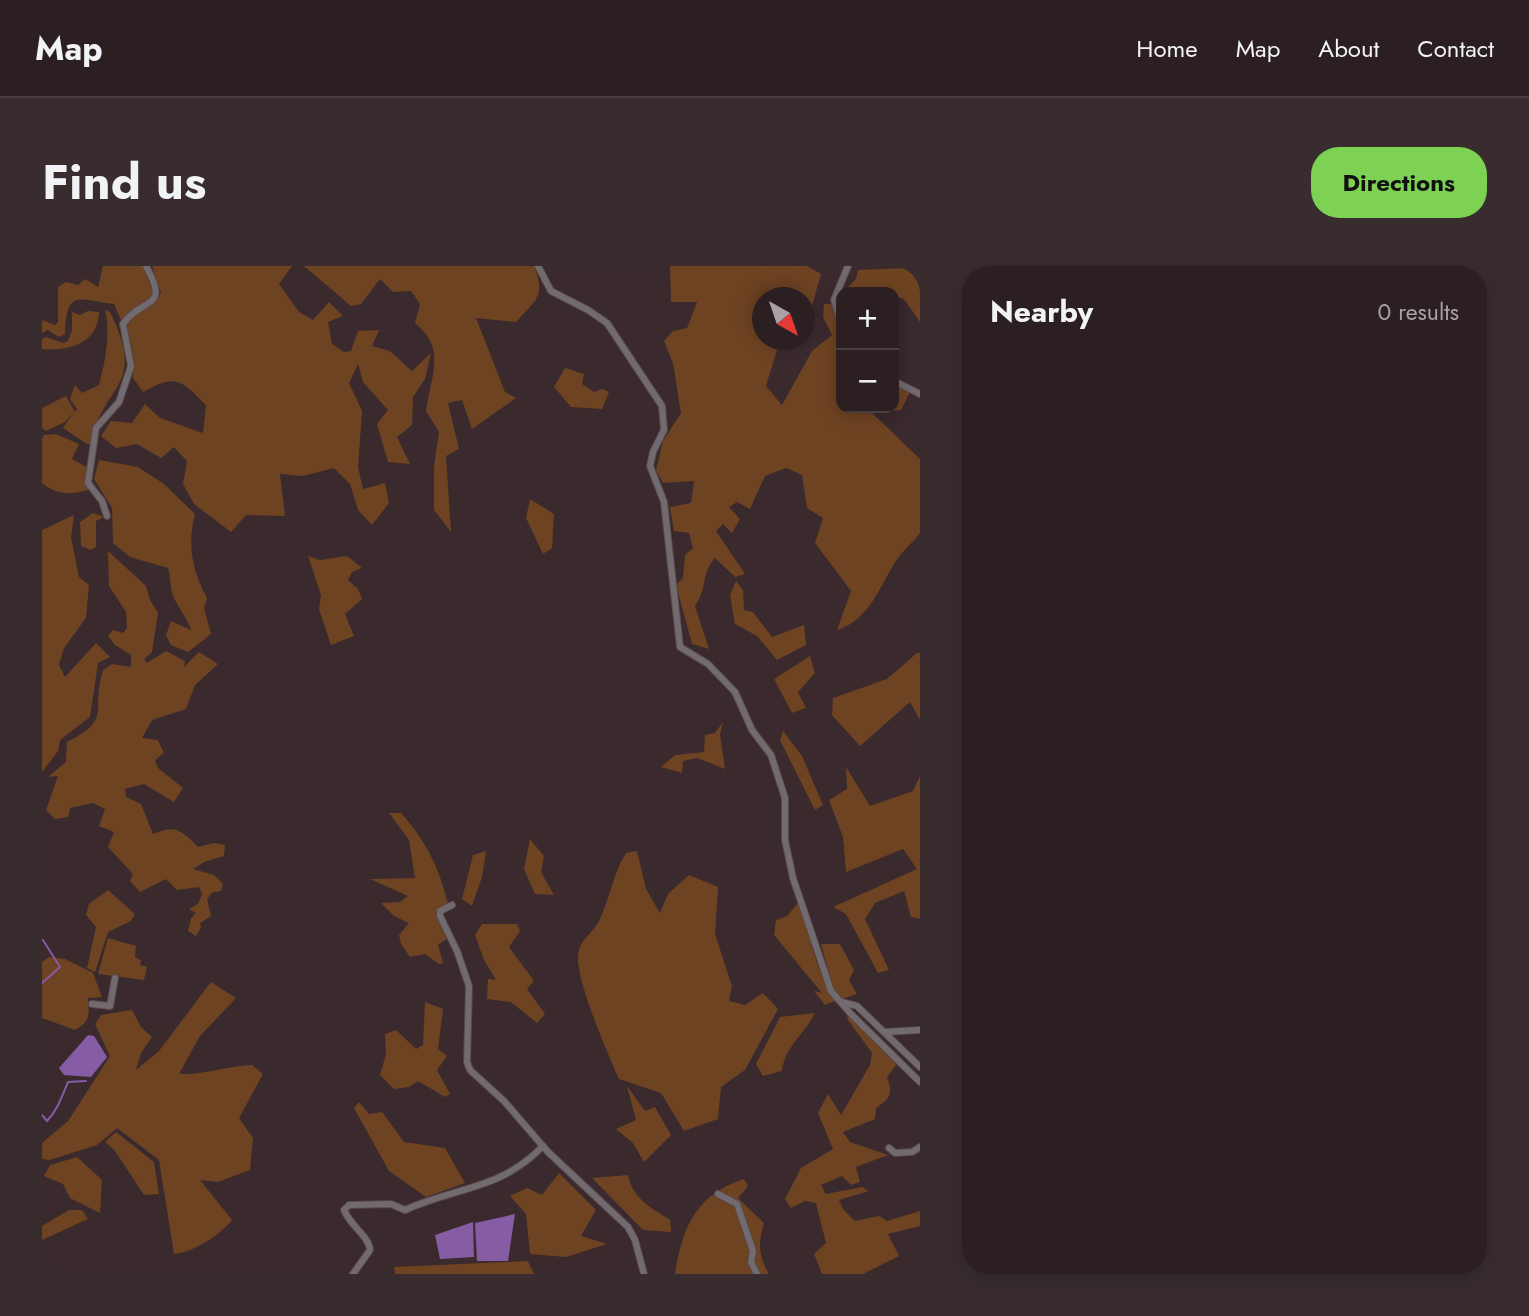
<!DOCTYPE html>
<meta charset="utf-8">
<style>
:root{--surface:#2c1f22;--page:#382c2f;--text:#f1f3f6;--muted:#a6a2a5;--line:#483d40;--accent:#7dd153}
body{margin:0;font-family:Jost,sans-serif;background:var(--page);color:var(--text)}
.controls{position:absolute;right:21px;top:21px;display:grid;overflow:hidden;border-radius:14px;box-shadow:0 4px 18px #0003}
.controls button{width:63px;height:63px;display:grid;place-items:center;padding:0;border:0;border-bottom:2px solid var(--line);background:var(--surface);color:var(--text);font:35px sans-serif}
.compass{position:absolute;left:710px;top:21px;width:63px;height:63px;border-radius:50%;background:var(--surface);box-shadow:0 4px 18px #0003;rotate:140deg}
.list{margin:0;padding:0;list-style:none}
h2{display:flex;justify-content:space-between;align-items:center;height:91px;margin:0;padding:0 28px;font-size:30px}
h2 small{font-size:23px;font-weight:400;color:var(--muted)}
.map{position:relative;flex:none;width:878px;height:1008px;overflow:hidden;border-radius:28px}
header{display:flex;align-items:center;gap:42px;box-sizing:border-box;height:98px;padding:0 35px;background:var(--surface);border-bottom:2px solid var(--line)}
header strong{font-size:33px}
nav{display:flex;gap:38px;margin-inline-start:auto;font-size:24px}
.intro{display:flex;align-items:center;justify-content:space-between;box-sizing:border-box;height:168px;padding:0 42px}
h1{margin:0;font-size:49px}
.button{padding:18px 32px;border-radius:28px;background:var(--accent);color:#111;font-size:24px;font-weight:700}
main{display:flex;gap:42px;padding:0 42px}
aside{flex:1;background:var(--surface);border-radius:28px;box-shadow:0 4px 18px #0003}
.map>svg:first-child{display:block}
</style>
<header>
<strong>Map</strong>
<nav><a>Home</a><a>Map</a><a>About</a><a>Contact</a></nav>
</header>
<div class="intro"><h1>Find us</h1><a class="button">Directions</a></div>
<main>
<div class="map">
<svg width="878" height="1008" viewBox="0 0 878 1008">
<rect width="100%" height="100%" fill="#3a292d"/>
<g fill="#6e4322">
<path d="M61,0h40l11,29 -33,25 -7,-16c-33,-3 -48,-18 -49,30l-6,3 -11,-7 -6,3v-13l13,5 3,-3v-35l8,-5 12,3 7,-6 13,8z"/>
<path d="M110,0h140l-13,18 20,28 14,8 16,-18 14,14 -15,6 4,22 12,8 7,-1 7,-20 21,-1 -7,16 18,5 22,20 19,-18 -6,26 -12,18 -1,28 -15,12 13,27 -22,-2 -11,-38 11,-14 -25,-28 -5,-18 -9,19 13,28 -4,56 5,22 22,-6 4,20 -17,22 -14,-15 -8,-26 -16,-16 -31,8 -23,-2 5,42 -39,-1 -15,17 -37,-28 -11,-20 4,-23 -13,-14 -13,11 -24,-14 -21,4 -15,-12 10,-15 21,2 13,-19 15,14 43,15 3,-28c-25,-25 -30,-32 -63,-13l-10,-14 -1,-30 -6,-22c8,-16 28,-16 35,-33z"/>
<path d="M262,0h230c12,30 2,34 -18,56l-40,-4 29,74 11,6 -44,31 -10,-29 -14,3 11,46 -13,7 5,76 -17,-22v-44l5,-34 -13,-21c5,-36 21,-62 -11,-88l5,-19 -9,-13 -18,1 -13,-13 -19,25 -10,2z"/>
<path d="M628,0h137l14,8 -11,39 -5,5 -1,-20h-42v42h18l-14,46 16,19 30,-54 20,-16 -9,-18 1,-13h7l10,32v72h53v-24l16,8 -9,18 -30,2 49,47v74c-7,9 -15,16 -22,25 -19,28 -27,61 -61,72l14,-39 -36,-48 8,-25 -16,-10 -5,-33 -16,-7 -21,8 -15,33 -13,-7 -8,5 11,12 -8,14 -9,-9 -7,7 29,43 -10,3 -20,-19c-15,17 -6,27 -20,48l14,43 -17,-5 -16,-59 7,-7 2,-23 8,-7 -4,-15 -15,-2 -4,-24 21,-4 3,-22 -31,2 -7,-13 7,-29 18,-28 -8,-50 -9,-22 9,-10 14,-3 10,-26h-26z"/>
<polygon points="865,2 878,11 878,56 862,33 852,30 852,26 801,26 814,13 816,4"/>
<path d="M63,44l5,2c38,78 -8,70 -19,132h-4l-24,-16 11,-16 -9,10 -19,9 -4,-3v-20l24,-12 9,16 2,-3 -7,-10 5,-14 7,8 17,-8c6,-21 12,-54 6,-75z"/>
<path d="M46,45l11,1c-1,33 -32,39 -57,37v-10l4,-2 17,6 5,-2 4,-11v-18l8,3z"/>
<polygon points="523,102 542,108 540,118 552,126 560,123 567,126 560,143 529,141 512,121"/>
<path d="M14,168l23,10 -7,15 16,9v22c-18,5 -31,5 -46,-7v-44l2,-4z"/>
<path d="M57,194l39,7 26,17 31,30c-8,31 -3,56 12,84l-3,10 7,26 -23,18 -17,-7 -5,-10 5,-14 20,9c-4,-13 -12,-21 -17,-32 -4,-8 -3,-21 -6,-30l-38,-11 -17,-14 -1,-35 -18,-29z"/>
<polygon points="488,233 512,248 510,282 501,288 484,252"/>
<polygon points="51,247 62,251 54,255 54,281 49,284 39,280 38,256"/>
<polygon points="32,249 29,271 37,311 47,319 44,352 22,382 17,399 23,411 54,377 68,391 56,397 48,451 18,474 16,485 0,506 0,264"/>
<path d="M66,285l38,35 4,14 8,13 -6,39 -8,7 3,4 19,-12 19,10 -1,6 15,-15 19,12 -23,21 -9,24 -34,11 -10,18 16,2 6,13 -9,7 3,8 25,20 -9,14 -30,-18 -19,5 1,8 15,7 12,30c22,-10 29,-4 45,13l16,-4 11,2 -1,11 -20,6 -11,7 21,6 9,9 -2,7 -8,1 -6,7 4,17 -11,7 1,5 -5,8 -8,-5 3,-13 5,-5 -7,-4 9,-5 4,-10 -3,-7 -22,3 -11,-11 -26,13 -10,-11 3,-7 -25,-27 6,-15 -15,-6 6,-17 -12,-6 -23,5 -2,9 -13,2 -9,-9 12,-34 -10,1 18,-15 1,-20c47,-24 23,-31 36,-72l9,-6 19,3v-12l-16,-10 -7,-9 5,-6 10,3 4,-5 -1,-16 -17,-26z"/>
<polygon points="266,290 278,294 305,290 320,302 310,306 306,314 316,323 320,333 303,348 312,370 289,379 277,343 279,329"/>
<polygon points="694,315 701,324 702,344 711,346 730,371 762,359 764,379 735,394 715,370 693,358 688,329"/>
<polygon points="875,387 878,387 878,454 868,436 818,480 790,449 791,432 845,413"/>
<polygon points="768,390 773,407 756,426 764,442 750,447 732,413"/>
<polygon points="681,456 678,469 683,503 655,492 641,495 640,507 619,501 633,489 662,486 663,469 673,467"/>
<polygon points="741,465 760,490 781,539 773,544 738,474"/>
<polygon points="804,501 828,540 871,525 878,510 878,653 869,651 862,625 833,637 823,653 847,704 836,707 804,648 791,641 875,603 861,583 804,606 801,571 787,534 805,523"/>
<path d="M347,547h12c26,29 40,58 48,96l-8,3 8,25 -11,8 5,18 -4,1 -14,-10 -15,3 -9,-13 -2,-9 10,-12 -15,-7 -13,-13 19,-1 8,-6 -38,-17 45,-1 -6,-38z"/>
<polygon points="488,573 502,590 499,606 512,629 493,628 482,603"/>
<polygon points="444,585 440,611 430,640 420,633 431,589"/>
<path d="M595,585l9,38 14,24 8,-19 21,-19 29,12 -3,47 17,52 -3,15 16,4 18,-12 15,16 -33,61 -24,17 -3,32 -34,12 -23,-38 -42,-14c-11,-25 -43,-98 -41,-124 2,-17 16,-22 22,-36 10,-22 13,-45 26,-66z"/>
<polygon points="66,624 93,648 89,655 66,666 53,706 45,702 54,661 44,649 47,638"/>
<polygon points="756,637 776,700 793,735 783,739 772,725 780,727 732,669 734,654 745,650"/>
<polygon points="440,658 475,658 478,665 467,681 492,715 485,723 503,748 495,757 469,736 445,733 446,713 454,714 442,694 433,669"/>
<polygon points="66,672 94,680 93,691 99,694 98,699 105,701 102,714 56,708"/>
<polygon points="779,678 798,678 812,704 807,714 815,728 800,733 792,725"/>
<path d="M7,691l16,2 28,14 9,24 -14,1c1,17 3,23 -13,32l-33,-12v-56z"/>
<path d="M169,716l25,16 -36,38 -21,38c25,1 48,-8 73,-9l11,9 -24,44 14,20 -3,32 -32,12 -18,-2 32,40c-11,14 -39,33 -58,34l-15,-94 -42,-32 -20,17 -47,15 -8,-1v-16l26,-22 42,-65 -15,-32 6,-9 31,-5 9,17 11,10 -11,16 -5,17 23,-19z"/>
<polygon points="383,736 401,743 396,783 405,790 395,804 408,828 403,831 376,815 367,821 352,823 338,809 344,788 343,768 354,764 374,783 381,779"/>
<path d="M773,747c-11,22 -30,33 -33,58l-19,5 -7,-12 24,-47z"/>
<path d="M808,748l47,50 -10,13c6,17 4,21 -11,31l-1,11 -32,13 7,10 38,13 -32,12 4,15 -9,3 -9,-9 -21,9 5,9 36,-7 7,4 -30,9 4,9 12,12 24,-5 8,5 33,-10v15l-32,8 11,22 -36,18h-41l-8,-20 12,-11 -10,-40 -11,-2 -14,7 -6,-9 16,-31 32,-19 -15,-36 10,-19 13,21 29,-50 2,-12 -24,-33 -1,-4z"/>
<polygon points="585,820 603,845 613,841 629,869 602,896 591,877 574,863 594,854"/>
<polygon points="317,836 327,848 340,846 362,876 403,882 423,917 384,931 347,905 312,842"/>
<polygon points="74,866 112,896 117,928 102,929 73,885 63,876"/>
<polygon points="35,891 60,914 58,947 28,932 21,918 2,910 8,899"/>
<polygon points="517,907 554,944 539,970 565,978 524,991 488,988 484,948 468,930 485,922 500,929"/>
<path d="M586,909c5,24 22,32 42,45l1,12 -28,-2 -51,-52z"/>
<path d="M702,913l4,7 -10,12 26,25c-6,21 -6,32 5,51h-94c7,-47 22,-80 69,-95z"/>
<polygon points="27,944 40,944 46,953 0,974 0,960"/>
<polygon points="486,995 492,1008 353,1008 352,1001"/>
</g>
<g fill="#865ca5">
<polygon points="46,769 52,770 65,791 49,811 22,809 17,802"/>
<polygon points="473,948 466,995 435,995 433,957"/>
<polygon points="431,956 432,991 398,993 393,969"/>
</g>
<g fill="none" stroke-linecap="round" stroke-linejoin="round">
<g stroke="#865ca5" stroke-width="2">
<polyline points="0,717 18,701 1,674"/>
<path d="M0,849l5,6c11,-12 15,-25 21,-39l18,-1"/>
</g>
<g stroke="#58484b" stroke-width="8">
<g id="minor">
<polyline points="496,0 509,25 546,44 565,57 620,140 622,164 611,186 608,200 622,236 638,381 666,398 693,426 710,464 729,489 743,532 743,574 751,612 789,725 808,747 878,816"/>
<polyline points="872,0 878,5"/>
<polyline points="799,57 792,34 806,0"/>
<polyline points="852,115 878,128"/>
<path d="M65,250l-5,-15 -14,-18 8,-55 23,-26 12,-36 -8,-42c19,-28 48,-13 23,-58"/>
<polyline points="410,639 398,645 398,650 415,685 427,720 425,796 428,804 462,835 506,886 586,961 593,974 602,1008"/>
<polyline points="800,736 815,740 878,801"/>
<polyline points="50,738 68,740 73,712"/>
<polyline points="843,766 878,764"/>
<polyline points="847,882 853,887 870,886 878,881"/>
<polyline points="676,928 695,938 711,985 709,996 715,1008"/>
<path d="M311,1008l17,-24c-1,-14 -19,-23 -26,-40l5,-5 42,-1 14,6c53,-24 94,-19 138,-64"/>
</g>
</g>
<use href="#minor" stroke="#716a6f" stroke-width="6"/>
</g>
</svg>
<div class="controls">
<button>+</button>
<button>−</button>
</div>
<svg class="compass" viewBox="-18 -18 36 36"><path d="M0-13l5 13h-10z" fill="#e53935"/><path d="M0 13l5-13h-10z" fill="#a6a2a5"/></svg>
</div>
<aside>
<h2>Nearby<small>0 results</small></h2>
<ul class="list">
</ul>
</aside>
</main>
